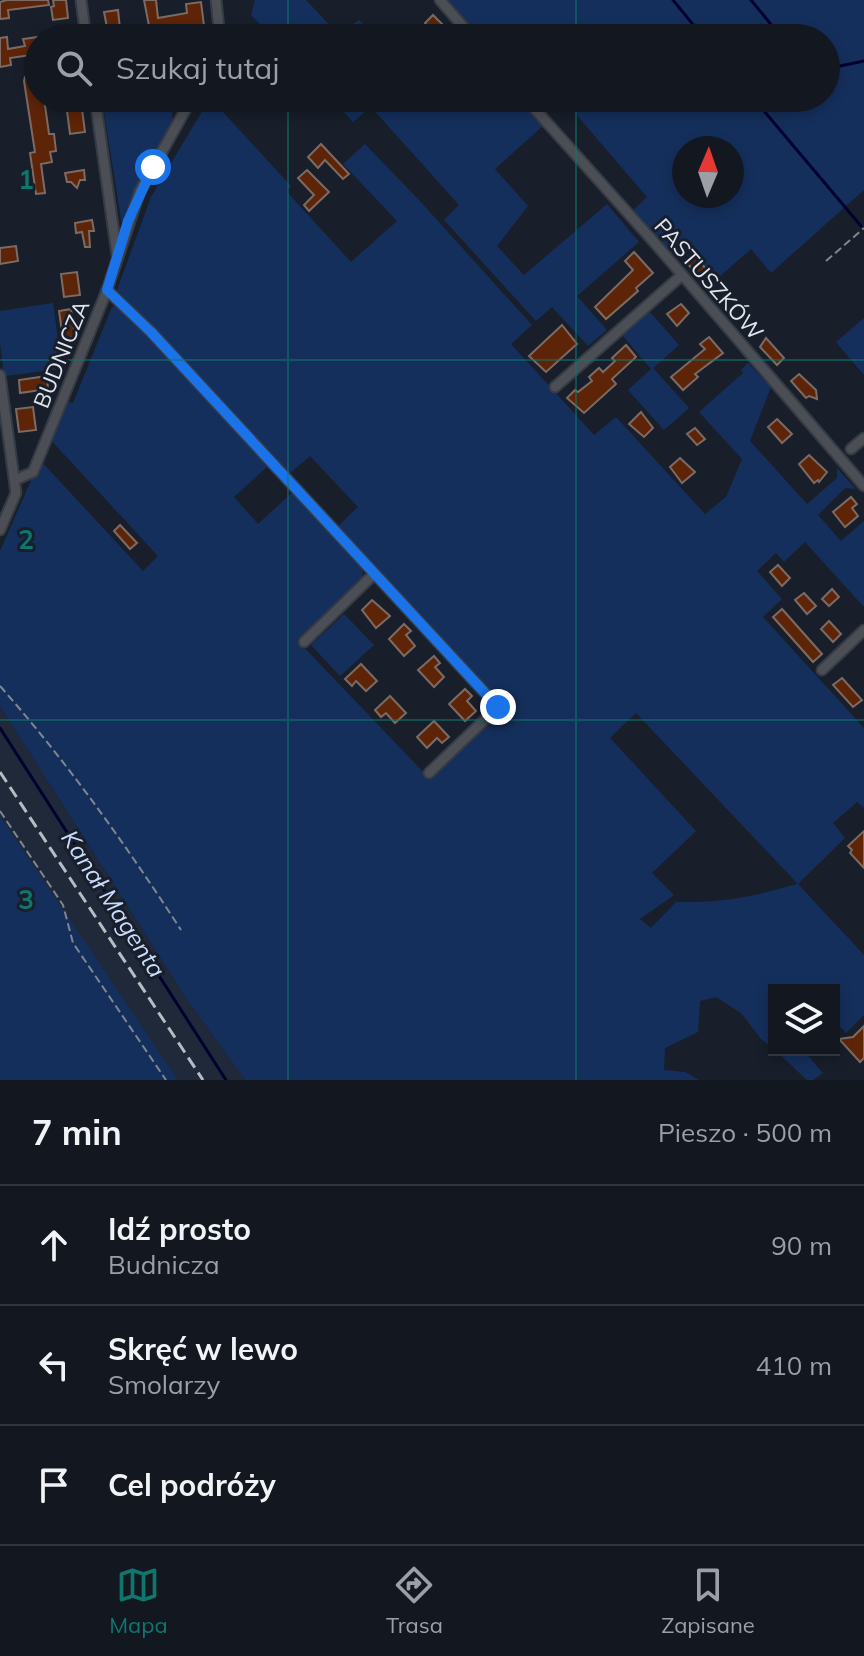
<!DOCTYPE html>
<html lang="pl">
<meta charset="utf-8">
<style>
:root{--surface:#121720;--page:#1b2029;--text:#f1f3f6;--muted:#9c9fa5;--line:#31363e;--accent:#0f766e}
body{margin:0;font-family:Mulish,sans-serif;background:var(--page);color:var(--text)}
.controls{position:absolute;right:24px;bottom:24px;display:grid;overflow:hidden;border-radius:0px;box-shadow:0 4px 12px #0003}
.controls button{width:72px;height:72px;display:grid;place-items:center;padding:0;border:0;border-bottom:2px solid var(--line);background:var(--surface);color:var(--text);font:40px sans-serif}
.compass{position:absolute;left:672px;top:136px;width:72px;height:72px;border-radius:50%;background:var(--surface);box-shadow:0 4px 12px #0003;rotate:2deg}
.stop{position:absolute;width:24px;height:24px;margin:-18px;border:6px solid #1a73e8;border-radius:50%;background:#fff}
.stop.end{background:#1a73e8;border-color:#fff;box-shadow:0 2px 8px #0008}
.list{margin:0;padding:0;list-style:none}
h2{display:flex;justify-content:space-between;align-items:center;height:104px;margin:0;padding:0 32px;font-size:34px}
h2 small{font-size:26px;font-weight:400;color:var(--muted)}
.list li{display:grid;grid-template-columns:52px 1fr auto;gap:24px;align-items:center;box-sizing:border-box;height:120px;padding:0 32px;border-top:2px solid var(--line)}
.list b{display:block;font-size:30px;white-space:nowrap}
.list p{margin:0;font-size:26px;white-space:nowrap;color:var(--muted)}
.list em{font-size:26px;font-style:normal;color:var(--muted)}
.icon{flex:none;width:44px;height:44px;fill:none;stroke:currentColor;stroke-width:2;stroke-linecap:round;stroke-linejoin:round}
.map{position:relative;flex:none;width:864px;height:1080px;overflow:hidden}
.search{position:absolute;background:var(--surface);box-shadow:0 4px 12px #0003;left:24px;right:24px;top:24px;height:88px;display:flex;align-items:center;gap:20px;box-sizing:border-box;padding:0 28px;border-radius:44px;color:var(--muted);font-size:30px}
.sheet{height:464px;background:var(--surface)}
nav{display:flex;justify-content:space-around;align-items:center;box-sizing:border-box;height:112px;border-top:2px solid var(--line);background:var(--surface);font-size:22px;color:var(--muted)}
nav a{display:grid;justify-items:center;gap:4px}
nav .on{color:var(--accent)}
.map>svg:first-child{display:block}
</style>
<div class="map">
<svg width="864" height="1080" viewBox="0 0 864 1080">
<rect width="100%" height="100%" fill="#181f2a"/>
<polygon fill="#1f2939" points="0,706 186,998 245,1080 178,1080 0,817"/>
<g fill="#152f5c" fill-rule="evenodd">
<polygon points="255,0 306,0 338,34 359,20 376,38 273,38 251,15"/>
<path d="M447,0h417v190l-93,83 -20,-24 -34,30 -28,-32 -16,13 -41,-49 15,-14 -85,-99h264v-60h-345zM684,148h48v48h-48z"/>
<path d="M210,98l81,88 -4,6 64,70 46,-41 -54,-57 22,-20 54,56 113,125 -21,19 83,91 22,-18 89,97 21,-17 16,-38 -43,-47 44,-39 -2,-3 7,-7 23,24 -21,54 57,63 30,-26v-10l19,21 -11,-1 -27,27 23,26 23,-20v86l-59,-65 -21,20 -8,-9 -19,18 25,28 -19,18 101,111v80l-7,-6 -24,21 12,15 -47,46 66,71v60l-18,18 -12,-13v-30h-28l-2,-2 -3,2h-27v59l-13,-10 -19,-25 -26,-17 -16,4 -2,31 -33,16 -1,22 21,2 14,8h-454l-59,-82 -186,-292v-155l40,-91 103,111 15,-15 -109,-118 15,-37 9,2 39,-96 8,-1 148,160 -34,31 24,27 35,-32 70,76 -1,9 -65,63 131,137 75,-70 -166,-180 21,-20 -48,-51 -21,18 -172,-184 34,-93zM636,713l161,170v1c-47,13 -72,19 -121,18l-25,26 -11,-9 34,-24 -22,-22 44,-42 -86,-93z"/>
<polygon points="331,98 521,98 544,125 495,169 528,206 497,246 524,275 607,204 639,242 577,296 607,330 588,346 552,307 536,321 444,220 459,205 371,107 353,122"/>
<polygon points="171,100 173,123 139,184 122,225 104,112"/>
<polygon points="53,303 62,369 4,376 0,343 0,311"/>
<polygon points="650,312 679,345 653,368 689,408 664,430 628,390 651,369 622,335"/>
<polygon points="864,318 864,375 836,342"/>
<polygon points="344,614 374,645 340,676 311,645"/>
<polygon points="0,816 178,1080 0,1080"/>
<polygon points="775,1050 803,1050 823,1073 813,1080 807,1080"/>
</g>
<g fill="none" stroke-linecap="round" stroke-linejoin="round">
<g stroke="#00022f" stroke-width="3">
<polyline points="673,0 704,38"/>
<polyline points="751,0 782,38"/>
<polyline points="826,69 864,61"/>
<polyline points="753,98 861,226"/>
<polyline points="0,728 226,1080"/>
</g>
</g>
<g fill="#5e2408" stroke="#7c6b64" stroke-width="2">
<polygon points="7,0 48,0 49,5 8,10 9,18 0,19 0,2"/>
<polygon points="53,0 66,0 68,18 53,20 51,7 54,6"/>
<polygon points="144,0 156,0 158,18 187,13 186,4 201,2 204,26 161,34 161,38 131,38 131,34 150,31"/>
<polygon points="118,10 121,38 109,38 104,12"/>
<polygon points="433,15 442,24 433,32 425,23"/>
<polygon points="7,37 8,49 25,46 23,39 38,37 38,54 10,58 11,65 0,67 0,38"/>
<polygon points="34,76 35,79 38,79 38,98 44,98 49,134 54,134 56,151 50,152 52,162 41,164 45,193 36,194 30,153 35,152 24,81 25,77"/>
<polygon points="82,109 85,132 70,134 67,111"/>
<polygon points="321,144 349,174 343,179 325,160 318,168 308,157"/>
<polygon points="84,170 85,180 80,180 77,188 71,182 67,182 65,173"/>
<polygon points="307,170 329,192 309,211 304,205 314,195 298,178"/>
<polygon points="92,220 94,231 89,231 90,247 85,247 82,232 76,233 75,223"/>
<polygon points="16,246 18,261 0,264 0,248"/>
<polygon points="634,252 653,273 636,288 638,291 606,319 595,307 633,270 625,261"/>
<polygon points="696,257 706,269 698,276 688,264"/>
<polygon points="77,272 80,295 64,297 61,274"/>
<polygon points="681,304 689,313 677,326 667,314"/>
<polygon points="71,309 75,337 63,339 59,311"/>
<polygon points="562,325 577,344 546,372 529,356"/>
<polygon points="709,337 723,353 695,374 698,377 683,390 671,377 705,349 700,344"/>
<polygon points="766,338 784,358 777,365 760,347"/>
<polygon points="626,345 636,357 612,379 616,384 584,413 567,398 575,390 578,392 592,381 589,377 599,368 603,372 615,361 612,358"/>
<polygon points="799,374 816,390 817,399 809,396 806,398 791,381"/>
<polygon points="47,376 48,389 20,393 19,380"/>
<polygon points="33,407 36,430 19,432 16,409"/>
<polygon points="641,412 653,428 644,437 629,424"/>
<polygon points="777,419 792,434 782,443 768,427"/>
<polygon points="695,428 705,439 697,445 687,434"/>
<polygon points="809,455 827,472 819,482 818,480 814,483 799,464"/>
<polygon points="680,458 695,472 682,483 670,467"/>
<polygon points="851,497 857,504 852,508 858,516 845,527 833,512"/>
<polygon points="120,525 137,543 130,549 114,531"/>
<polygon points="778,565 790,578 782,586 770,572"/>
<polygon points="832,589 839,597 829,606 822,599"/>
<polygon points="804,593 816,606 807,614 795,600"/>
<polygon points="372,600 390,616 376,628 362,610"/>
<polygon points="782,609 822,654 813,662 773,617"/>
<polygon points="829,621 841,634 833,642 821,629"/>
<polygon points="404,624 411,631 406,635 415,646 404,656 389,639"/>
<polygon points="434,656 440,663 435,667 444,677 434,687 418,670"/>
<polygon points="361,664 377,681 366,691 356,681 352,686 345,679"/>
<polygon points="842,678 862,700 853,707 833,685"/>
<polygon points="465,689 472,696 467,701 476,711 465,721 449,704"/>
<polygon points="390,696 406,713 395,723 386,713 381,717 375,710"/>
<polygon points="434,721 449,737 442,743 437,738 427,748 417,737"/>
<polygon points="864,831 864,868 850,853 852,850 848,846"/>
<polygon points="864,1026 864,1058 860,1062 839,1039 853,1037"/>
</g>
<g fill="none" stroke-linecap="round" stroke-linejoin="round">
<g stroke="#343b45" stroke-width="13">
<g id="minor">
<polyline points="81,0 86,38"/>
<polyline points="216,0 220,38"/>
<polyline points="440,0 473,38"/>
<polyline points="95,98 117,255"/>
<polyline points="525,98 653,241 864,486"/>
<polyline points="107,290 151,332 498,707 429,773"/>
<polyline points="0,375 16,493 0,530"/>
<polyline points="555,387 682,275"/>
<polyline points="851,449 864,438"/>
<polyline points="15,480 33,472 107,290 140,191 192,98"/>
<polyline points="304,642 374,574"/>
<polyline points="822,670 864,630"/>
</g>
</g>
<g stroke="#808690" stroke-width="2" stroke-dasharray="8 4" stroke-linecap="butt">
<polyline points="826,261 864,228"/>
<path d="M0,686c67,76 126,159 181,244"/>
<polyline points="0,811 63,905 73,943 166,1080"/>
</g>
<use href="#minor" stroke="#4b4e54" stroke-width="9"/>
<polyline stroke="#b6bcc4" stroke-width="3" stroke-dasharray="12 6" stroke-linecap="butt" points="0,772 203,1080"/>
</g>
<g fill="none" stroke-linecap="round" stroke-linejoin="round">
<polyline stroke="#1a73e8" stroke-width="10" points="153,167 128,221 107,290 151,332 498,707"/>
</g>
<path fill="none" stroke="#0f766e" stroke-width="2" stroke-opacity="0.55" d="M288,0v38M576,0v38M288,98v982M576,98v982M0,360h864M0,720h864"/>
<g text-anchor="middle" stroke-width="6" stroke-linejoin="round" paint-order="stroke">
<g font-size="22" fill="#e1e6ee" stroke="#181f2a">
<text transform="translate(709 279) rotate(49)" y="8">PASTUSZKÓW</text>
<text transform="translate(61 354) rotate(-68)" y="8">BUDNICZA</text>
</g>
<g font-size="24" font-style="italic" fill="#c9dcfd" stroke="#181f2a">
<text transform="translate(113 904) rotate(57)" y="8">Kanał Magenta</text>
</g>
</g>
<g font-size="26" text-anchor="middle" font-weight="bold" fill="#0f766e" stroke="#181f2a" stroke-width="6" stroke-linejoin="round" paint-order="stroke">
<text x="26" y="189">1</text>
<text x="26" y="549">2</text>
<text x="26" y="909">3</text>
</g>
</svg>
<div class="controls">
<button><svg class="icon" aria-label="layers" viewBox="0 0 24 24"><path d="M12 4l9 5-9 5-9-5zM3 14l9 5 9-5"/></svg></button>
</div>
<svg class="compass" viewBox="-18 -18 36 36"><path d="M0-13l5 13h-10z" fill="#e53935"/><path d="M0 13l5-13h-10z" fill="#9c9fa5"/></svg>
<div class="stop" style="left:153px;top:167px"></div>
<div class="stop end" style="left:498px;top:707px"></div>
<div class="search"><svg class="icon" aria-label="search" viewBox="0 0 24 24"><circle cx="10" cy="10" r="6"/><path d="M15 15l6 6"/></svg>Szukaj tutaj</div>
</div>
<section class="sheet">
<h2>7 min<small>Pieszo · 500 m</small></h2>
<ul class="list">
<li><svg class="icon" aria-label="ahead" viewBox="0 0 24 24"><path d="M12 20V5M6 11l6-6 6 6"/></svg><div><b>Idź prosto</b><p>Budnicza</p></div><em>90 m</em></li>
<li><svg class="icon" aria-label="left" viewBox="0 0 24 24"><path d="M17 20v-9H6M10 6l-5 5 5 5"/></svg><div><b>Skręć w lewo</b><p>Smolarzy</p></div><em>410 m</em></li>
<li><svg class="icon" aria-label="arrive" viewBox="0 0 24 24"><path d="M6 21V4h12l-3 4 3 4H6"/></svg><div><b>Cel podróży</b></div></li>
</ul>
</section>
<nav>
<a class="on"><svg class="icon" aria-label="map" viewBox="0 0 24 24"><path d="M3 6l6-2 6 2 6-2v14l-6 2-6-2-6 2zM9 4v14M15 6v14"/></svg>Mapa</a>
<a><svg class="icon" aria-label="directions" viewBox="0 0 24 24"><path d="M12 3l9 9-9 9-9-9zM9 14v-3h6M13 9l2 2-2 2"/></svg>Trasa</a>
<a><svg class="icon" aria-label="saved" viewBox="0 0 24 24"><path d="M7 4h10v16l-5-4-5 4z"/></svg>Zapisane</a>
</nav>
